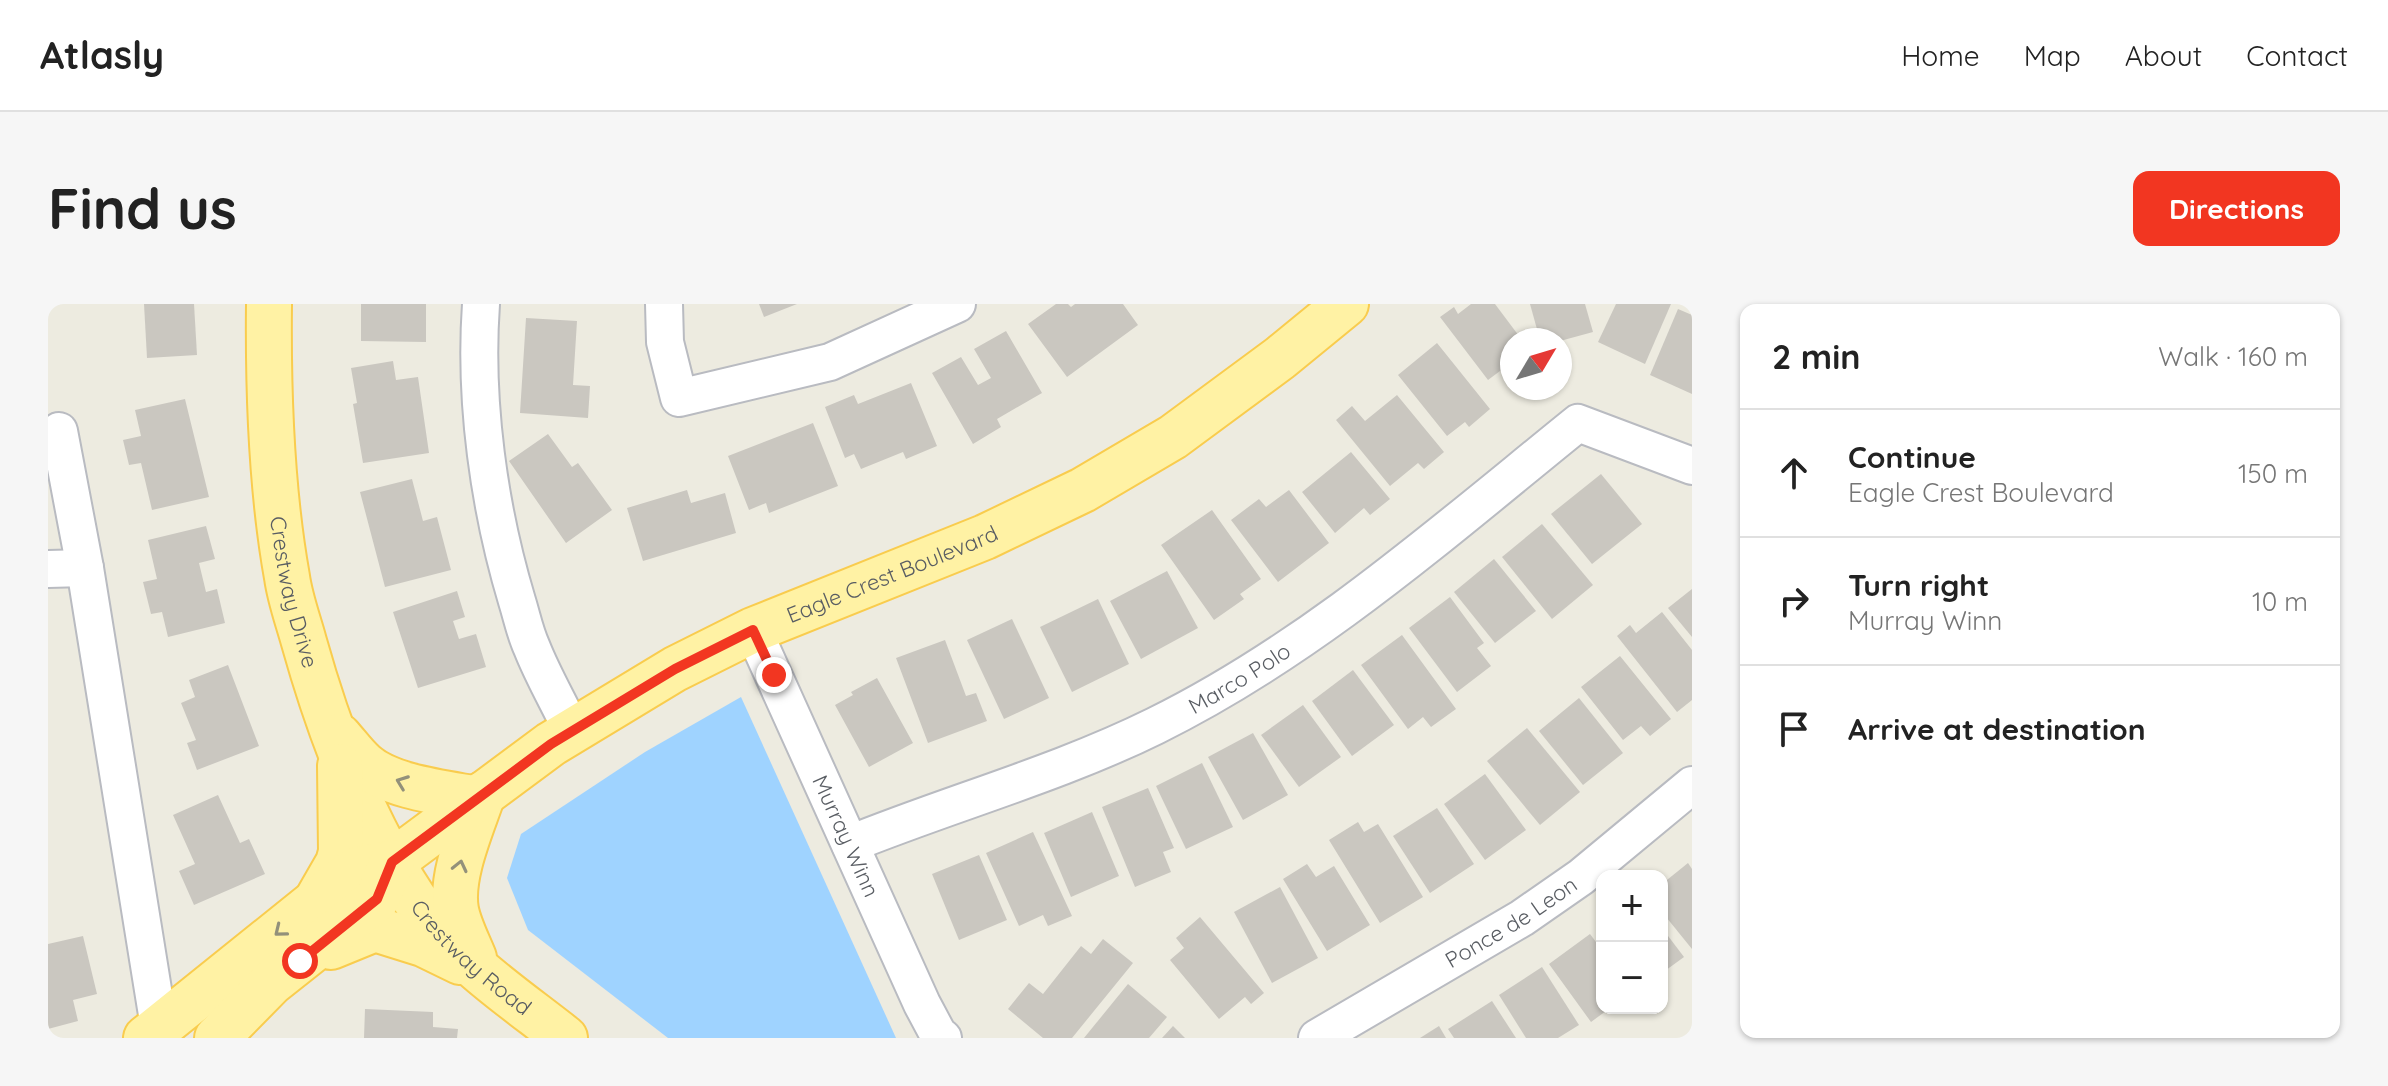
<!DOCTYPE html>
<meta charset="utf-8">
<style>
:root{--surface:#fff;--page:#f6f6f6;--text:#222;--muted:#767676;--line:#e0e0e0;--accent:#f23621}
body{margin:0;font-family:Quicksand,sans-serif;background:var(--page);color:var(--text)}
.controls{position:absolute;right:24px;bottom:24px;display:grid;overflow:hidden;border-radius:16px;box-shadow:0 2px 6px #0004}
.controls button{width:72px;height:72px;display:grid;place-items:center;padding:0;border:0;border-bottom:2px solid var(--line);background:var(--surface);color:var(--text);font:40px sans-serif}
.compass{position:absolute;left:1452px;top:24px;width:72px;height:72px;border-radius:50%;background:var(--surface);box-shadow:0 2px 6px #0004;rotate:52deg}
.stop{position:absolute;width:24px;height:24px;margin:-18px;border:6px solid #f23621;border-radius:50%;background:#fff}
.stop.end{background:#f23621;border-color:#fff;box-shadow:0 2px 8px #0008}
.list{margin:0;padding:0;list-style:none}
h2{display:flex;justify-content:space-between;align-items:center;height:104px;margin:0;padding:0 32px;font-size:34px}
h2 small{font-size:26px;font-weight:400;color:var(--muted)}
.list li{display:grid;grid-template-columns:52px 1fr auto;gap:24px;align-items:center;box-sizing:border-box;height:128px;padding:0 32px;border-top:2px solid var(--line)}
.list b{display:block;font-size:30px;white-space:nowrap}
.list p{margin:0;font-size:26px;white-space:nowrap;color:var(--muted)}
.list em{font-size:26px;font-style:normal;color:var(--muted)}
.icon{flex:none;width:44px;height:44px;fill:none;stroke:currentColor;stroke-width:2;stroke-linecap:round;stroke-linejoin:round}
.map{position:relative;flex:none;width:1644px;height:734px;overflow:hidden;border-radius:16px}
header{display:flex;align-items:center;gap:48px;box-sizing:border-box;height:112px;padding:0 40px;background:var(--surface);border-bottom:2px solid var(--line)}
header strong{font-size:38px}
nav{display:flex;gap:44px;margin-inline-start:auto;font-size:28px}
.intro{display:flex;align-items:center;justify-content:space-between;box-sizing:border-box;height:192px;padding:0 48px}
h1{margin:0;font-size:56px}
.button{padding:20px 36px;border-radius:16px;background:var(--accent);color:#fff;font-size:28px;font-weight:700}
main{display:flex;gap:48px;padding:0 48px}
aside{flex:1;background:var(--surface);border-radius:16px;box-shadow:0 2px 6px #0004}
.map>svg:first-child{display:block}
</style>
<header>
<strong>Atlasly</strong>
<nav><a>Home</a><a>Map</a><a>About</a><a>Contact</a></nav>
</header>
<div class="intro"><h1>Find us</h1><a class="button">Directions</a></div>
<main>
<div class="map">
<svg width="1644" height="734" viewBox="0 0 1644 734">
<rect width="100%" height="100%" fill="#edebe0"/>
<polygon fill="#9fd3ff" points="693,393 848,734 620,734 480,626 459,574 473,530 597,448"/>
<g fill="#cac7c0">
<polygon points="96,0 146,0 149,51 99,54"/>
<polygon points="313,0 378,0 378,38 313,37"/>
<polygon points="711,0 749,0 716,13"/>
<polygon points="1008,0 1020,0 1023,3 1027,0 1075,0 1090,21 1019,73 980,20"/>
<polygon points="1423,0 1447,0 1474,36 1464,36 1464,58 1440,76 1392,13 1406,3 1410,10"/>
<polygon points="1482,0 1537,0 1545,28 1512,37 1492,36"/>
<polygon points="1568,0 1623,0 1597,60 1550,38"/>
<polygon points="1630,5 1644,11 1644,90 1602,71"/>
<polygon points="478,14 529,17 525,81 542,82 540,114 472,109"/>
<polygon points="958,27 994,89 949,115 953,123 925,140 884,69 913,53 930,81 943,74 926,45"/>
<polygon points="1389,39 1442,105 1421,123 1417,118 1399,132 1350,71"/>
<polygon points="345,57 348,76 370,73 381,149 315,159 305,100 309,99 303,64"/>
<polygon points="863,79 889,142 858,155 855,148 813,165 806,150 797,154 777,103 806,91 810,100"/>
<polygon points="1349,91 1396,148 1376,165 1370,159 1342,182 1288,116 1304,102 1317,117"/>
<polygon points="137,95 161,193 104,206 93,159 81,161 75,136 93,132 87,106"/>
<polygon points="765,119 790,182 721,209 718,199 701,206 680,152"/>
<polygon points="500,130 524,163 530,159 564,206 518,239 461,157"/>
<polygon points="1303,148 1342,195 1322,211 1316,204 1287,229 1254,188"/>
<polygon points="1553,170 1594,220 1544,260 1503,210"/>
<polygon points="364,175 375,217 389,213 403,266 337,283 312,188"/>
<polygon points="639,186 643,199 677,189 688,229 595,257 579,204"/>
<polygon points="1241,186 1281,239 1230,278 1183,216 1211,195 1218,203"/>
<polygon points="1164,206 1213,275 1192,290 1196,295 1166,316 1113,241"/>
<polygon points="1494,220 1545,281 1504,315 1454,253"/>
<polygon points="158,222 167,255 151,259 158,288 169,285 177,319 120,333 114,308 103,310 95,278 109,275 100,236"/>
<polygon points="1446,255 1488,307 1447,339 1406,288"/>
<polygon points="1119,267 1150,324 1093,355 1062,297"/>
<polygon points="1644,285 1644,333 1620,304"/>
<polygon points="409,287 417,313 405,317 411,335 428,330 438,363 370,384 345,308"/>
<polygon points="1402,293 1436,339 1429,344 1443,362 1409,388 1361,324"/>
<polygon points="1050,295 1081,360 1024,388 992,323"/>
<polygon points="1614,308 1644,346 1644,396 1629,408 1569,332 1582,321 1588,329"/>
<polygon points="964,315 1001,394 956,415 919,336"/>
<polygon points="1354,331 1408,405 1383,423 1375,413 1360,425 1313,361"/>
<polygon points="897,336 918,392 928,389 939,417 880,439 848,354"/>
<polygon points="1572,352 1623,415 1602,432 1593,422 1575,436 1533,383"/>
<polygon points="180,361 211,442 149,466 139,439 148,436 133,399 147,393 141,376"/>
<polygon points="1305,366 1346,421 1304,452 1264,397"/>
<polygon points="829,374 865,439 821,463 787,401 805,391 803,388"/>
<polygon points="1531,394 1575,449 1535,481 1491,427"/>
<polygon points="1255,401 1293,453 1251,483 1213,431"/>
<polygon points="1479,424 1532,488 1492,521 1439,457"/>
<polygon points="1205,429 1240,491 1195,516 1160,453"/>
<polygon points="1154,459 1185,523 1138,545 1108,482"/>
<polygon points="1437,470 1478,526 1437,556 1396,500"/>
<polygon points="1100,484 1126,544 1115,548 1123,568 1087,583 1054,503"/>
<polygon points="170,491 192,539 201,535 217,570 146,601 131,567 147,560 125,511"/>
<polygon points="1389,504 1426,560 1382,589 1345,532"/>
<polygon points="1044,508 1071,572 1023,593 996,529"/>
<polygon points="1310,518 1316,528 1330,520 1375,593 1332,619 1281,536"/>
<polygon points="985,528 1024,612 1000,622 995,611 971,622 938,549"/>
<polygon points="931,551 959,616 911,636 884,570"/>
<polygon points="1640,559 1644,565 1644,645 1614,608 1614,580"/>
<polygon points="1259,560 1268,573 1286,562 1322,621 1279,647 1235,575"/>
<polygon points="1232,583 1270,654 1224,679 1186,608"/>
<polygon points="1152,613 1216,689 1203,700 1197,693 1171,715 1122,656 1136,644 1128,634"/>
<polygon points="1614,624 1636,653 1614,669"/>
<polygon points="1542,630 1554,646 1554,704 1562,704 1543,718 1501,660"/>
<polygon points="35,632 49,690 25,696 30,717 0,725 0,640"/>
<polygon points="1055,635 1085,659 1024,734 995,734 960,705 981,679 995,690 1033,642 1043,650"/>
<polygon points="1494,663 1531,721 1510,734 1478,734 1451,691"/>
<polygon points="1080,680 1119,713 1101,734 1036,734"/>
<polygon points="1444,697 1468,734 1406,734 1400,725"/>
<polygon points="317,705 385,708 385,723 410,725 409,734 316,734"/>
<polygon points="1125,722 1137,734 1114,734"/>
<polygon points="1391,722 1398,734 1372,734"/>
</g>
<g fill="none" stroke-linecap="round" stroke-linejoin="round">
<g stroke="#b9bbc1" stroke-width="40">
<g id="minor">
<path d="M433,0c-7,97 8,204 36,297 5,16 8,32 15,47 11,28 27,55 40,83"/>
<polyline points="616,0 617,38 631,94 782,58 909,0"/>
<polyline points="11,127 37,264 111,723 115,734"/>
<polyline points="0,265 37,264"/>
<path id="s1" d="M705,326l169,374 16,30 5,4"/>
<path id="s2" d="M802,540c101,-41 208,-70 305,-118 156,-77 288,-194 423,-303l114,43"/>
<path id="s3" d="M1269,734l205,-120 59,-41 111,-92"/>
</g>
</g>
<g stroke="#f9cc4e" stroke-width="48">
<g id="major">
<path id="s4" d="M221,0c-1,90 2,184 18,273 3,22 11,43 17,65 26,93 63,191 120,271 37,50 93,87 141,125"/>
<path d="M291,432c8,9 16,20 25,28 25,23 81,29 114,35"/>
<polyline points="271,592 290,559 293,548 292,462"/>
<polyline points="283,643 327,625 375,640 412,658"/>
<path d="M426,654c-6,-15 -15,-32 -18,-48 -6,-35 16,-83 27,-116"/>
<path id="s5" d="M98,734l209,-168 37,-8 159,-118 124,-75 78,-39 232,-93 98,-47 90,-53 107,-79 66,-54"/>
<polyline points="169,734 223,679 329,595 344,558"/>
</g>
</g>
<use href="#minor" stroke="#fff" stroke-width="36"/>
<use href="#major" stroke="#fff2a4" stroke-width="44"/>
</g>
<defs><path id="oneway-chevron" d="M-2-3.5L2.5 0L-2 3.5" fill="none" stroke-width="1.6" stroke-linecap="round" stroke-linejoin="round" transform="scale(2)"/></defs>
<g stroke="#93917a">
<use href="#oneway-chevron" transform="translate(354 478) rotate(-159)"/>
<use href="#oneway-chevron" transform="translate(412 562) rotate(-77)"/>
<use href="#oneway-chevron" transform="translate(232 627) rotate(141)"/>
</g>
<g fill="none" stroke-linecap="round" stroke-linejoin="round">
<polyline stroke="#f23621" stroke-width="10" points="252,657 329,595 344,558 503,440 627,365 705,326 726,371"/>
</g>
<g text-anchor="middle" stroke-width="7" stroke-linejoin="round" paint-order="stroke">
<g font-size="22" fill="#595d63" stroke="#fff">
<text dy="8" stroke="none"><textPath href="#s5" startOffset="886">Eagle Crest Boulevard</textPath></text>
<text dy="8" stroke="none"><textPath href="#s4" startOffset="290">Crestway Drive</textPath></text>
<text dy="8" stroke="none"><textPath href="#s2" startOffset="424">Marco Polo</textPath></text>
<text dy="8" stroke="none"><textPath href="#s1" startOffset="226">Murray Winn</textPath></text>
<text dy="8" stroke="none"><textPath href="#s3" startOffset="226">Ponce de Leon</textPath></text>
<text dy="8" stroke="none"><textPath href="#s4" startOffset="704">Crestway Road</textPath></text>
</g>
</g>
</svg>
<div class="controls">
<button>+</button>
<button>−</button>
</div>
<svg class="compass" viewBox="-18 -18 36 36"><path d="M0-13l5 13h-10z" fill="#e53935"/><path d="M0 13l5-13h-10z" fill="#767676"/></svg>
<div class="stop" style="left:252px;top:657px"></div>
<div class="stop end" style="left:726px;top:371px"></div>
</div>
<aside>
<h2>2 min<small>Walk · 160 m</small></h2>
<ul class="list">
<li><svg class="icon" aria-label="ahead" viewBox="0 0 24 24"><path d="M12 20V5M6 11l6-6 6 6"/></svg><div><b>Continue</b><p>Eagle Crest Boulevard</p></div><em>150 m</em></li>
<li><svg class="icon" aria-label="right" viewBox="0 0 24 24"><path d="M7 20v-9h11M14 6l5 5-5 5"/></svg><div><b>Turn right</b><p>Murray Winn</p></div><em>10 m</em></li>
<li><svg class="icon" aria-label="arrive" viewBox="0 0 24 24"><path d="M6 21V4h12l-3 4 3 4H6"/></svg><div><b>Arrive at destination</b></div></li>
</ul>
</aside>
</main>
